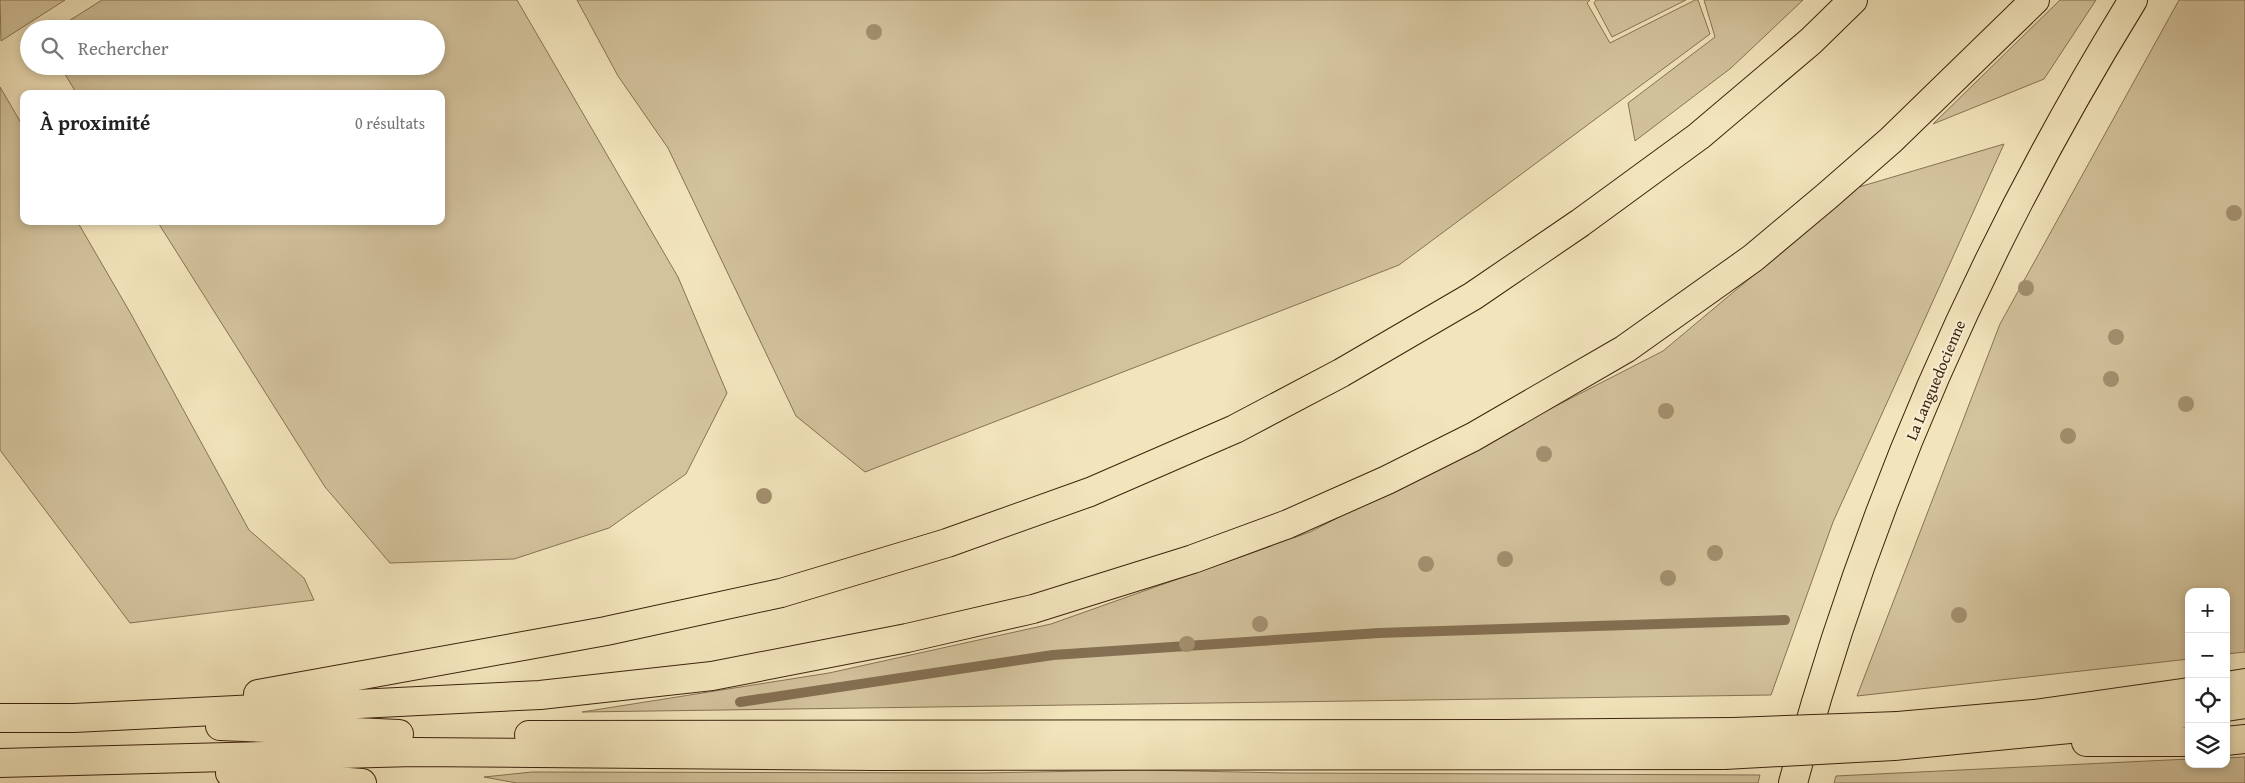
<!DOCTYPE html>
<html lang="fr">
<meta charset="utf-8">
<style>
:root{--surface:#fff;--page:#f6f6f6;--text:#222;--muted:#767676;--line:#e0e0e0}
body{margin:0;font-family:"Gentium Book Plus",serif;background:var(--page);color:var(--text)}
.controls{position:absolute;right:15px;bottom:15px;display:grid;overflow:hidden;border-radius:10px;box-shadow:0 2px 8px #0003}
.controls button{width:45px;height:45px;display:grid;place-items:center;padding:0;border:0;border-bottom:1px solid var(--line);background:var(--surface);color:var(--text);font:25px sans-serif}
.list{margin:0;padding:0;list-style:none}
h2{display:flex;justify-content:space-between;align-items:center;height:65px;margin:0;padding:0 20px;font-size:21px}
h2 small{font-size:16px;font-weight:400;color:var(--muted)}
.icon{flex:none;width:28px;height:28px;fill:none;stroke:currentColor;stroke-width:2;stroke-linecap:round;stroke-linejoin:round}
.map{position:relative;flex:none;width:2245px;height:783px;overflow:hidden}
.search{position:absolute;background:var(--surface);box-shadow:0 2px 8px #0003;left:20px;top:20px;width:425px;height:55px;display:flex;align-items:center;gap:12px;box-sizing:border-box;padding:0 18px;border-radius:28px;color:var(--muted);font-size:19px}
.panel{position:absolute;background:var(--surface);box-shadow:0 2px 8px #0003;left:20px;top:90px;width:425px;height:135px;border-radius:10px}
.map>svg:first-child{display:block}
</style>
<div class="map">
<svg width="2245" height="783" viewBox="0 0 2245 783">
<rect width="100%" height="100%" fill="#f2e4bb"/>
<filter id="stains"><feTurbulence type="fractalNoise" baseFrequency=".004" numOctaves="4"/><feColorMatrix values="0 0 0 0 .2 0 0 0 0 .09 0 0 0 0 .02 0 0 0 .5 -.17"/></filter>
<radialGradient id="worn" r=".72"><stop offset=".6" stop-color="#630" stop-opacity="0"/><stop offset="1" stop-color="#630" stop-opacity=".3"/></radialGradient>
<g fill="#d3c39d" stroke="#887354">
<polygon points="0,0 65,0 1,41"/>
<polygon points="102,0 517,0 678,277 727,393 686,474 609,528 514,559 390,563 325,487 157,221 441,221 441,94 77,94 60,66 436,66 436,29 56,29"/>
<polygon points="577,0 1590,0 1587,3 1610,43 1695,0 1698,0 1710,34 1399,265 865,472 796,416 668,148 618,76"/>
<polygon points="1596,0 1686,0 1612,37 1594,3"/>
<polygon points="1704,0 1803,0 1731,68 1635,141 1628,103 1715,37"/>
<polygon points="2060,0 2096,0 2044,79 1933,124"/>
<polygon points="2179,0 2245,0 2245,652 2226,654 2226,592 2189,592 2189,659 1857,696 2000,324"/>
<polygon points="0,87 24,128 24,221 77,221 131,314 249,530 304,578 314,600 130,623 0,450"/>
<polygon points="2004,144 1833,522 1771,695 582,712 829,673 1051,624 1310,532 1663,351 1859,187"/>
<polygon points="2245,757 2245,783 1834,783 1836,776 2189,759 2189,764 2226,764 2226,758"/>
<polygon points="1143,770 1286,773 1760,775 1758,783 517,783 484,777 532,772 982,773"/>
</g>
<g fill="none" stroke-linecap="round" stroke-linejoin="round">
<polyline stroke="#846f52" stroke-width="10" points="740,702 1053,655 1379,633 1785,620"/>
<g stroke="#3c230c" stroke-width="30">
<g id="highway">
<polyline points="2226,686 2245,683"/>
<polyline points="258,694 606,631 781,593 947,543 1090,492 1235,429 1341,373 1473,296 1580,223 1699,136 1811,41 1853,0"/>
<polyline points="2226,707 2245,704"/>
<polyline points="0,718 74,718 540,695 712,676 907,638 1033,609 1193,559 1288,524 1387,480 1473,437 1625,349 1753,258 1827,196 1891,140 2035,0"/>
<polyline points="220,726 399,734"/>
<polyline points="1898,726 2034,714 2189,692"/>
<polyline points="529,735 1502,734 1733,732"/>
<polyline points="2226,741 2245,739"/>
<polyline points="2086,742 2189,742"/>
<polyline points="1894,746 2090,727 2189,713"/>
<polyline points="0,763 415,752 874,756 1724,755"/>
<polyline points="230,773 362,783"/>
<path d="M1793,783c74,-276 190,-540 340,-783"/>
</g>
</g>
<use href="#highway" stroke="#f2e4bb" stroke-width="28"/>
<g stroke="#3c230c" stroke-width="30" stroke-linecap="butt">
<g id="highway-bridge">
<polyline points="1733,732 1898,726"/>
<polyline points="1724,755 1894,746"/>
</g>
</g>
<use href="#highway-bridge" stroke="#f2e4bb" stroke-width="28"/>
</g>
<g fill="#a3906f">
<circle cx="874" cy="32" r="8"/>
<circle cx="2234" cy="213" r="8"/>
<circle cx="2026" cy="288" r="8"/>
<circle cx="2116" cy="337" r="8"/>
<circle cx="2111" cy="379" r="8"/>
<circle cx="2186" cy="404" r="8"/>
<circle cx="1666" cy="411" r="8"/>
<circle cx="2068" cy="436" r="8"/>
<circle cx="1544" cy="454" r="8"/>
<circle cx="764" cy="496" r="8"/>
<circle cx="1715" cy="553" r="8"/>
<circle cx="1505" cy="559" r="8"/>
<circle cx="1426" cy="564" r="8"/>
<circle cx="1668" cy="578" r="8"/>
<circle cx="1959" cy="615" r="8"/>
<circle cx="1260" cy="624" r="8"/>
<circle cx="1187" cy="644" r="8"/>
</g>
<g text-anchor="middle" stroke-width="4.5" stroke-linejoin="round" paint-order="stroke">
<g font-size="16" fill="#3c230c" stroke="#f7edd3">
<text transform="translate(1935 380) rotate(-67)" y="6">La Languedocienne</text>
</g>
</g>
<rect width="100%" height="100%" filter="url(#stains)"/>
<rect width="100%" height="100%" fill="url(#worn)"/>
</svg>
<div class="controls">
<button>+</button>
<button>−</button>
<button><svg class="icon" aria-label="locate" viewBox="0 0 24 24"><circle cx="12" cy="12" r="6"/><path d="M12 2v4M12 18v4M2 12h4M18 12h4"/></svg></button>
<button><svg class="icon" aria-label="layers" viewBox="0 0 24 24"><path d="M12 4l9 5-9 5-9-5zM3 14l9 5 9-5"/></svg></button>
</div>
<div class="search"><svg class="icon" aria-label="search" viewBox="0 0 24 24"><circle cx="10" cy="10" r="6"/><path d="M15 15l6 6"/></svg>Rechercher</div>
<section class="panel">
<h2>À proximité<small>0 résultats</small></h2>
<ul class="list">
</ul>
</section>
</div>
